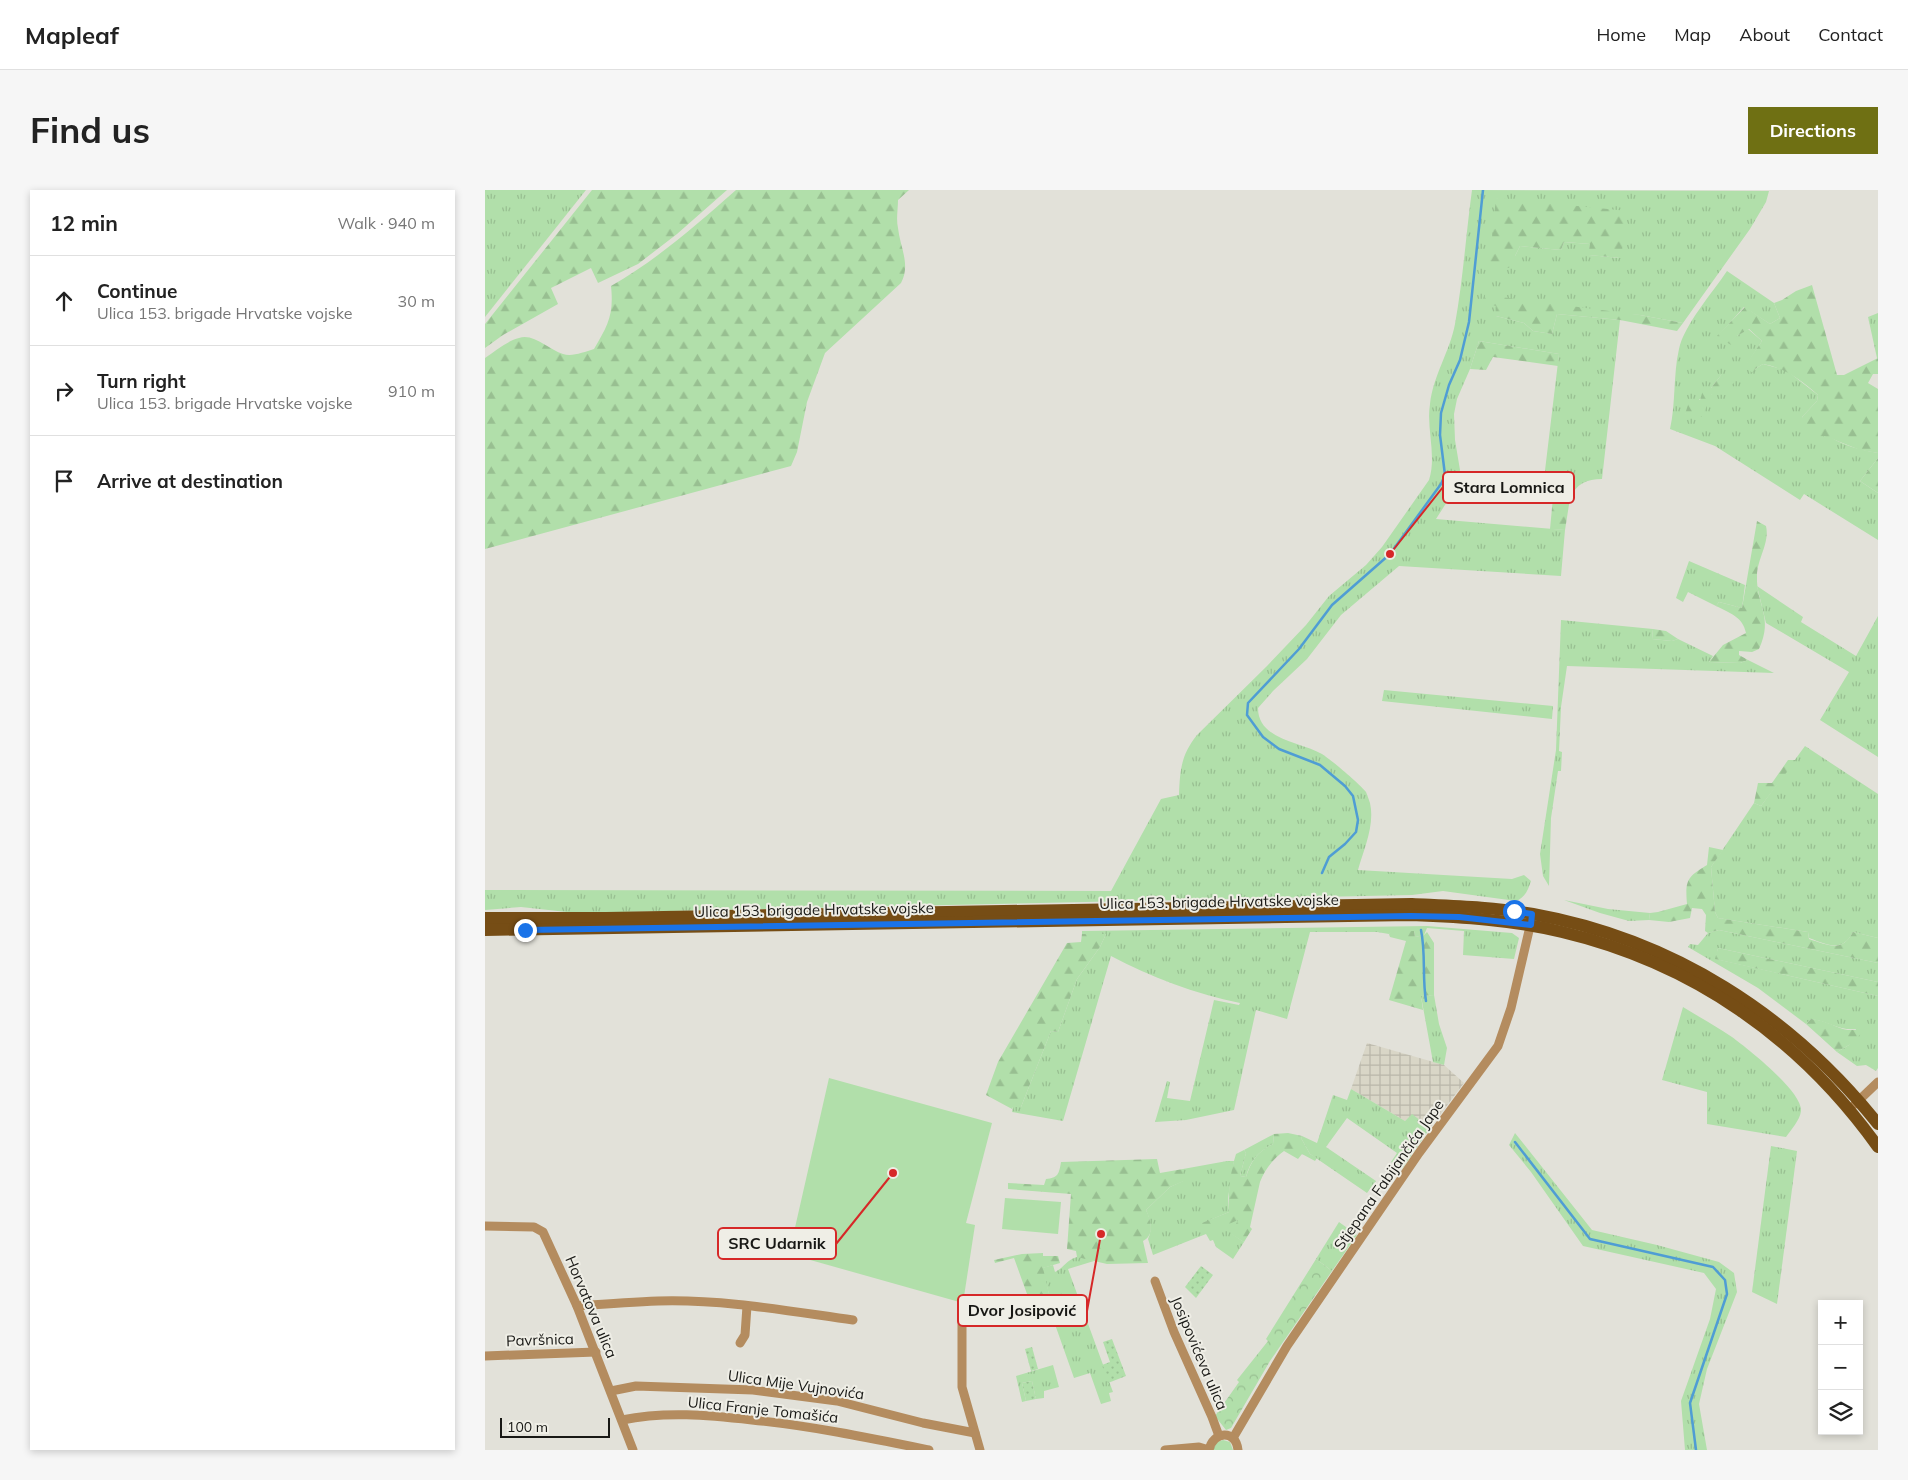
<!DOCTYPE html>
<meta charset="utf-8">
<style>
:root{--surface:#fff;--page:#f6f6f6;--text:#222;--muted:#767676;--line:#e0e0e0;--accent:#6f7013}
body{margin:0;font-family:Mulish,sans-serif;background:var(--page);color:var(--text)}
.controls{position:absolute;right:15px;bottom:15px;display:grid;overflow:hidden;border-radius:0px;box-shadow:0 2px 8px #0003}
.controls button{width:45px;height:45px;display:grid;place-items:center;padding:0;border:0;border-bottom:1px solid var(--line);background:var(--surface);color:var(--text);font:25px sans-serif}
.scale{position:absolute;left:15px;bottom:12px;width:110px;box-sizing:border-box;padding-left:5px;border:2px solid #181815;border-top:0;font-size:14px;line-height:18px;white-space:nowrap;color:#181815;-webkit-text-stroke:4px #efeee6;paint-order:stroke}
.stop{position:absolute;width:15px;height:15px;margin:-11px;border:4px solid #1a73e8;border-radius:50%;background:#fff}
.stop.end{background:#1a73e8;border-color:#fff;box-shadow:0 1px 5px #0008}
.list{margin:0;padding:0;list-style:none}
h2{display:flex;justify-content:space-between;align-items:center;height:65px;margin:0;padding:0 20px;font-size:21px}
h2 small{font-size:16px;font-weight:400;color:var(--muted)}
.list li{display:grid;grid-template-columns:32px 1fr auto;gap:15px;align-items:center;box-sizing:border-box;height:90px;padding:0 20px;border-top:1px solid var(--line)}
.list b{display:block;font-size:19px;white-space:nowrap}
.list p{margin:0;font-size:16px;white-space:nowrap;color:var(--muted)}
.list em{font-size:16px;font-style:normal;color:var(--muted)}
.icon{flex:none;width:28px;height:28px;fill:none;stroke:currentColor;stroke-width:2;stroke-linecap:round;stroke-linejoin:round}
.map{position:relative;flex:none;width:1393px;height:1260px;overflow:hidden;border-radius:0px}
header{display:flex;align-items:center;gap:30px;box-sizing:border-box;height:70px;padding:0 25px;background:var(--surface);border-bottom:1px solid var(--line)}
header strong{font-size:24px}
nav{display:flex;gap:28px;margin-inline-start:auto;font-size:18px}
.intro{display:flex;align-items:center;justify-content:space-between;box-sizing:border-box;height:120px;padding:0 30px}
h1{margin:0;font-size:35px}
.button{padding:12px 22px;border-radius:0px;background:var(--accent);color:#fff;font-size:18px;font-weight:700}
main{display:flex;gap:30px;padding:0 30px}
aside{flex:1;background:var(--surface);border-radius:0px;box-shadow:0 2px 8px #0003}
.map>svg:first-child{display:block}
</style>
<header>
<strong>Mapleaf</strong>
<nav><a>Home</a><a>Map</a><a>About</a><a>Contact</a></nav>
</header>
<div class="intro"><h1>Find us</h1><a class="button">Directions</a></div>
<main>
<aside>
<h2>12 min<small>Walk · 940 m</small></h2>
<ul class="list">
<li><svg class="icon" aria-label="ahead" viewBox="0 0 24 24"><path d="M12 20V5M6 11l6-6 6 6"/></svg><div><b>Continue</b><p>Ulica 153. brigade Hrvatske vojske</p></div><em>30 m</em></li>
<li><svg class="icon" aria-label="right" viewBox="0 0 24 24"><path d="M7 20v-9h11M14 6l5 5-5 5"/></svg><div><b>Turn right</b><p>Ulica 153. brigade Hrvatske vojske</p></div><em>910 m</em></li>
<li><svg class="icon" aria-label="arrive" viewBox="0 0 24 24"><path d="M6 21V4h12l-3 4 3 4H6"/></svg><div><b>Arrive at destination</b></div></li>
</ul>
</aside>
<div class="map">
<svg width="1393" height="1260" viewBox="0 0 1393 1260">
<defs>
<pattern id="industrial-grid" width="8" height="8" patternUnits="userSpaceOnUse" patternTransform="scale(1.25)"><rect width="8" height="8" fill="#d9d6c7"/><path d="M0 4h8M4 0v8" fill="none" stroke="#bab7aa"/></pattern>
<pattern id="grass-tufts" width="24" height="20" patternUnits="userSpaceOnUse" patternTransform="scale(1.25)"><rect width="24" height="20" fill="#b1dfaa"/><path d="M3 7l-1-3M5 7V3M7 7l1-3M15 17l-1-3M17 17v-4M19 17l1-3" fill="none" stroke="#98bf91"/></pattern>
<pattern id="forest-firs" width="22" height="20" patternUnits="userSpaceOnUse" patternTransform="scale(1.25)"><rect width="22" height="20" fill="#b1dfaa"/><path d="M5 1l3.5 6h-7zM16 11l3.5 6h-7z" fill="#98bf91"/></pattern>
<pattern id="park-crowns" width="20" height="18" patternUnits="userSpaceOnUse" patternTransform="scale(1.25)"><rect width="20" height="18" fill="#b1dfaa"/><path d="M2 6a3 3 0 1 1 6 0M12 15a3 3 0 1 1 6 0" fill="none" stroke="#98bf91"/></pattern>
<pattern id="garden-dots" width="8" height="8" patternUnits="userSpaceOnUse" patternTransform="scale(1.25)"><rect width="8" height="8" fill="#b1dfaa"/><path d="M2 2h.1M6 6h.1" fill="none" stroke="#98bf91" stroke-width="1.8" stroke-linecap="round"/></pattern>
</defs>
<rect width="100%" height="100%" fill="#e2e1d9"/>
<polygon fill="url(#industrial-grid)" points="882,853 959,875 979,893 945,938 927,925 920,931 866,899"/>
<g fill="url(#grass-tufts)" fill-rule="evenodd">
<polygon points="0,0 101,0 0,127"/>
<path d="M987,0l297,1 -3,11 -16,27 -67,94 -43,-8 -143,-9 -1,10 28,7 9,8 19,3 5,-20 63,6 -18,159c-15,0 -26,5 -32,19 -12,-1 -20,1 -27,-11l16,-133 -80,-13 -9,28 -13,30 -3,15 1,26 5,30 -2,11 -6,13 -16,25 129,11 -4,46 -162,-10 -58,49 -34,44 -34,32 -15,17c0,32 43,34 64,46 8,5 38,30 44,38 1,2 3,8 4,11 5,22 -6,46 -12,67l154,9 12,-4 7,6c-3,9 -6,17 -15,20l-73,-10 -31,4 -836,18 -55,-6 -36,3v-20l626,1 50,-92 18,-4c1,-25 2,-40 18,-60l70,-69 39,-41 23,-29 37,-31 16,-18 47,-67c8,-25 -3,-51 1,-76 3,-28 20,-53 25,-80 8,-44 11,-90 17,-134zM1011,8l124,60 -31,-3 1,-11 -26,-2 -3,8 -41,-4 -5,10z"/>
<path d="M1242,81l47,32 6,15 -10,6 -26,-17 -26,29h19l11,-7 14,12 -17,26 10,2 8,-5 23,6 32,25 -1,6 -15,16c27,22 42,30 76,36v5l-18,23 18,12v47l-74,-46 -4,6 -85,-54 -45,-17c6,-26 3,-54 9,-80 5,-24 34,-57 48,-78zM1237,184l-10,20 -27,20 26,-26z"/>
<polygon points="1393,123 1393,168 1392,168 1383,127"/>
<polygon points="1204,371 1260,395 1257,418 1234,412 1231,416 1203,402 1198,412 1191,408"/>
<polygon points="1272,396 1318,427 1316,432 1371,466 1393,426 1393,567 1335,530 1364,482 1281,433"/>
<polygon points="1076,430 1168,439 1167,449 1187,451 1193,449 1228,466 1224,472 1255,473 1263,470 1289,483 1082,476 1076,517 1074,561 1077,562 1076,581 1073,581 1066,628 1064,696 1058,686 1055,664 1071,560"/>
<polygon points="899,500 1068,516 1067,529 897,511"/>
<path d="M1320,556l73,48v144l-25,-6c-11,21 -25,13 -44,6l-1,-6 -90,-14 -3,-6 -4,-45 43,-64 7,3z"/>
<polygon points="1079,710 1123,719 1165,723 1164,730 1144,731 1115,723"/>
<path d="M942,736l85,7 7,5 -5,21 -51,-4 1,-24 -37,-3 -3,7 -9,2 -1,-6h-22l-3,3 -12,-2h-67l-23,87 -31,-9 -22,100 -48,10 -31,2 12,-41 3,1 -3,16 23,3 24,-101 25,5 1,-2c-45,-9 -89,-26 -129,-47l-48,165 -51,-9 1,-5h8l30,-76 7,1 19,-53 23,-32 6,-13h-24v-3z"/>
<path d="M1234,740l159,33v19l-160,-34 -2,11 162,37v72l-2,3 -10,-6 -9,1 -20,-14 12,-7 7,-16c-16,2 -29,-8 -45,-10l-5,5 -48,-36 -70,-41 2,-3 8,1 10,-12z"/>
<polygon points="949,805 954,834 962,858 959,875 948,872 936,806"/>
<path d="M1198,817c16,10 33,19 49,30 15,11 71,55 69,74 -1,9 -10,19 -15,26l-79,-13v-32l-45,-12z"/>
<polygon points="866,899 920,931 927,924 945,938 917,979 906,972 912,963 862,928 841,957 891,991 882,1003 825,964 816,948 817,946 832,953 848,905 862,910"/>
<polygon points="1030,943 1107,1040 1172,1055 1234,1072 1249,1083 1252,1102 1222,1179 1214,1214 1222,1260 1200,1260 1196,1211 1225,1129 1231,1099 1219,1083 1098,1056 1046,982 1024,955"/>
<path d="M789,944l-1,10c-15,8 -23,17 -27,33l-6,-1 6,-23 -2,-3z"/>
<polygon points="1286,956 1312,961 1292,1114 1267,1102"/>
<path d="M742,971h7l-6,37 1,14 -26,11 36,-3 -7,14 12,8 -11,17 -17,-12 -3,-7 -3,1 -4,-7 -53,21 -5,-16c5,-10 2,-20 -2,-29l24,-23 13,-6v-12z"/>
<polygon points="854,1032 872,1045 847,1081 831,1069"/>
<path d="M592,1067h6l11,4 -26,8 45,123 -4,1 2,8 -10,3 -11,-31 -16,5 -28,-79 4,-1 -8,-30 11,-3 2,7c10,-5 11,-12 22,-15z"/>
<polygon points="568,1175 574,1197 559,1201 559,1208 551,1209 547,1191 537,1193 541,1211 537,1212 531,1186"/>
<polygon points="738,1250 745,1252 748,1260 728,1260 732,1252"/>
</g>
<g fill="url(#forest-firs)">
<polygon points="107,0 242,0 192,44 153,74 113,93 106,78 66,98 73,114 18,145 0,158 0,134"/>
<path d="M251,0h173l-11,10c0,9 -2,19 0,28 2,19 13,37 3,55l-76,70 -18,49 -10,50 -6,14 -306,83v-191c10,-7 22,-17 34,-20 15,-5 30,12 44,16 9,3 21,-2 31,-5 14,-24 20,-34 17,-63 47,-27 84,-60 125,-96z"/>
<polygon points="1011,8 1143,21 1136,68 1103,65 1105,54 1079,52 1076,60 1035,56 1024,78 1004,77"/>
<path d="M1327,95l25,90h7l34,-17v16h-5l-5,9 10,6v64l-18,-3 -35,-14 -8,1 -10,-9 -5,-11 15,-16 1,-6c-17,-15 -33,-27 -55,-31l-8,5 -2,4 -9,-6 18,-26 -13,-12 -12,7 -6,9 -14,-9 28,-29 25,17 10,-6 -6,-15 8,-3 14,-9z"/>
<polygon points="1000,105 1155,125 1198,133 1192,141 1135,130 1072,124 1067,144 1048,141 1039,133 1011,126 1011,116 999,113"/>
<polygon points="994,151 1074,164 1073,176 1008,167 1001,180 985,179"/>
<polygon points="1237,184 1249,192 1240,205 1227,204 1217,227 1200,224 1205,209 1215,210 1219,197 1226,198"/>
<polygon points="1393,268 1393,303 1375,291"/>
<polygon points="1068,307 1085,308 1080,340 1065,339"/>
<path d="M1272,331l9,5c4,17 -9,33 -9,50 -1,29 17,41 2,73l-7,3 -13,-1v4l9,5 -8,3 -31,-1 14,-17 23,-12c-3,-16 -16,-20 -30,-27l3,-4 23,6z"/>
<polygon points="1168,439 1181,441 1193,449 1187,451 1167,449"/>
<polygon points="1303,570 1311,570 1276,616 1269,613 1273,593 1287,593"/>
<path d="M1224,657l14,3 -12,17 4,45 3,6 90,14 1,7c19,6 33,14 44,-7l25,6v25l-159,-33 -11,3 -3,-2 1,-16 -4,-6 -10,-1 -2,10 -21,4 -20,-2 1,-7 8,-1 29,-8c-2,-24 0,-27 20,-39z"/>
<polygon points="906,741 929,741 930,747 939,745 942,742 949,753 949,805 936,806 938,820 904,810 921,751 905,747 904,744"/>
<polygon points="597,744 621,744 615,757 592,789 573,842 566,841 536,917 528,917 527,919 501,905 513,872 582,753 596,752"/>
<polygon points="1233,758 1393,792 1393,806 1230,769"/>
<path d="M1326,829c12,1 21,6 32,10 6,2 14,0 21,2l-15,14 -12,7 -31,-28z"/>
<path d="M803,943l14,3 -1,2 9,16 7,4 -2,3 -13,-7 -4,5 -14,-8c-11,8 -19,18 -24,31l-10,45 2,2 -8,13 -13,-8 7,-14 -32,14 -4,-11 27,-11c-1,-20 1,-39 7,-58l8,-4 2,3 -6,23 6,1c5,-16 11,-25 27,-33l1,-10z"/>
<path d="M672,969l3,14 23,-4 1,12 -14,6 -24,23c5,10 9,25 -3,31l5,22 -41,1 -30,-7 -1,-6 -9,-2 4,-55 -63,-5v-6l36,2 2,-6c12,-1 13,-5 15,-17z"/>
<polygon points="558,1063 558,1066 573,1066 575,1073 558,1078 565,1108 546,1115 529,1068 510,1073 509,1070 537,1064"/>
</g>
<polygon fill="url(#park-crowns)" points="831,1069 847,1081 785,1171 746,1238 741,1240 730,1226 754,1192 752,1190 783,1151 781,1149"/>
<g fill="url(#garden-dots)">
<polygon points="716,1076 728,1085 711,1108 700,1097"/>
<polygon points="627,1149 641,1186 623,1193 617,1175 625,1172 618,1152"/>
<polygon points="547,1157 553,1179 546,1181 540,1159"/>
<polygon points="547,1191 551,1209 541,1211 537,1193"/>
</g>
<g fill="#b1dfaa">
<polygon points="344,888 507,933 481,1033 490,1035 478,1113 304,1064"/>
<polygon points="520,1008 576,1012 573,1044 517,1039"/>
</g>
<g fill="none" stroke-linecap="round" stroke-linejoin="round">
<g stroke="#4f9dd4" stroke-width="2.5">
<polyline points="837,683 844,667 860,654 871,642 873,630 868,606 860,596 835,575 794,559 778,547 762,525 763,513 814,459 847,415 905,364 956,294 960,285 955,245 956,223 964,195 975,170 984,132 998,0"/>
<path d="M936,740c5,24 1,47 5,71"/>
<polyline points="1030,952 1105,1049 1228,1077 1240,1090 1242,1104 1205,1213 1211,1260"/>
</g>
<g stroke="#b48c5f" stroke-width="9">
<polyline points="1370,914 1393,892"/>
<polyline points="0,1036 49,1037 58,1042 92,1116 148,1260"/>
<polyline points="670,1091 689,1142 727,1227 734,1246"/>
<path d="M92,1116c27,-2 54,-4 81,-5 65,-2 130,10 195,19"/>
<polyline points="477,1120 477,1197 495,1260"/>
<polyline points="255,1153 260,1145 262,1116"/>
<polyline points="0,1166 111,1162"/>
<polyline points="126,1201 151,1196 268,1200 352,1211 438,1233 490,1243"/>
<path d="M137,1230c43,-9 86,-5 130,0 60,6 118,18 177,30"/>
<polyline points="748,1248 802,1156 934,963 1013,856 1026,818 1046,732"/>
<polyline points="680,1260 714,1257 724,1260"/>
<path d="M724,1260c4,-19 27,-21 29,0"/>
</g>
<g stroke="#764d15" stroke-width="12">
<path d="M0,728h121l806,-14c40,2 81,3 121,10 139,25 257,100 345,210"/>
<path d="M0,740l926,-15c51,2 102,5 151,17 131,31 238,106 316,215"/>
</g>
</g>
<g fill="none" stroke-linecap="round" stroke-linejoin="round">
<polyline stroke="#1a73e8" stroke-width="6" points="40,740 926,726 974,727 1046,735 1047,724 1029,721"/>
</g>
<g text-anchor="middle" stroke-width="4" stroke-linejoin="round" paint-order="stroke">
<g font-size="15" fill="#181815" stroke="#efeee6">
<text transform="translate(734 712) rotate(-1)" y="5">Ulica 153. brigade Hrvatske vojske</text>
<text transform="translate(329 720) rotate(-1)" y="5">Ulica 153. brigade Hrvatske vojske</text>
<text transform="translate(904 985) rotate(-55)" y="5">Stjepana Fabijančića Jape</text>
<text transform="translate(106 1117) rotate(67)" y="5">Horvatova ulica</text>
<text transform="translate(55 1150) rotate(-2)" y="5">Pavršnica</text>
<text transform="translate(714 1163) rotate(67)" y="5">Josipovićeva ulica</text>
<text transform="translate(311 1195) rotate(8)" y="5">Ulica Mije Vujnovića</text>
<text transform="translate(278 1220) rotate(6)" y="5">Ulica Franje Tomašića</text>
</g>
</g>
<path fill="none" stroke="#d62828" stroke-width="2" d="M905 364L958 297M408 983L351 1054M616 1044L602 1121"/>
<g fill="#d62828" stroke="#efeee6" stroke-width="2">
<circle cx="905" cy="364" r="5"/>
<circle cx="408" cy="983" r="5"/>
<circle cx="616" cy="1044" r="5"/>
</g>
<g fill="#efeee6" stroke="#d62828" stroke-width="2">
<rect x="958" y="282" width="131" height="31" rx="5"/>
<rect x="233" y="1038" width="118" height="31" rx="5"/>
<rect x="473" y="1105" width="129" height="31" rx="5"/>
</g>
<g font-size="16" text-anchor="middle" font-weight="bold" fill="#181815">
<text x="1024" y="303">Stara Lomnica</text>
<text x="292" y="1059">SRC Udarnik</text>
<text x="537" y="1126">Dvor Josipović</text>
</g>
</svg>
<div class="controls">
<button>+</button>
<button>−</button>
<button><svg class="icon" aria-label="layers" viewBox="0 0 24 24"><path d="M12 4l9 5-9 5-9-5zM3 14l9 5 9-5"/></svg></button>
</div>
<div class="scale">100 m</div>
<div class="stop" style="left:1029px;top:721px"></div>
<div class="stop end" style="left:40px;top:740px"></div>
</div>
</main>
